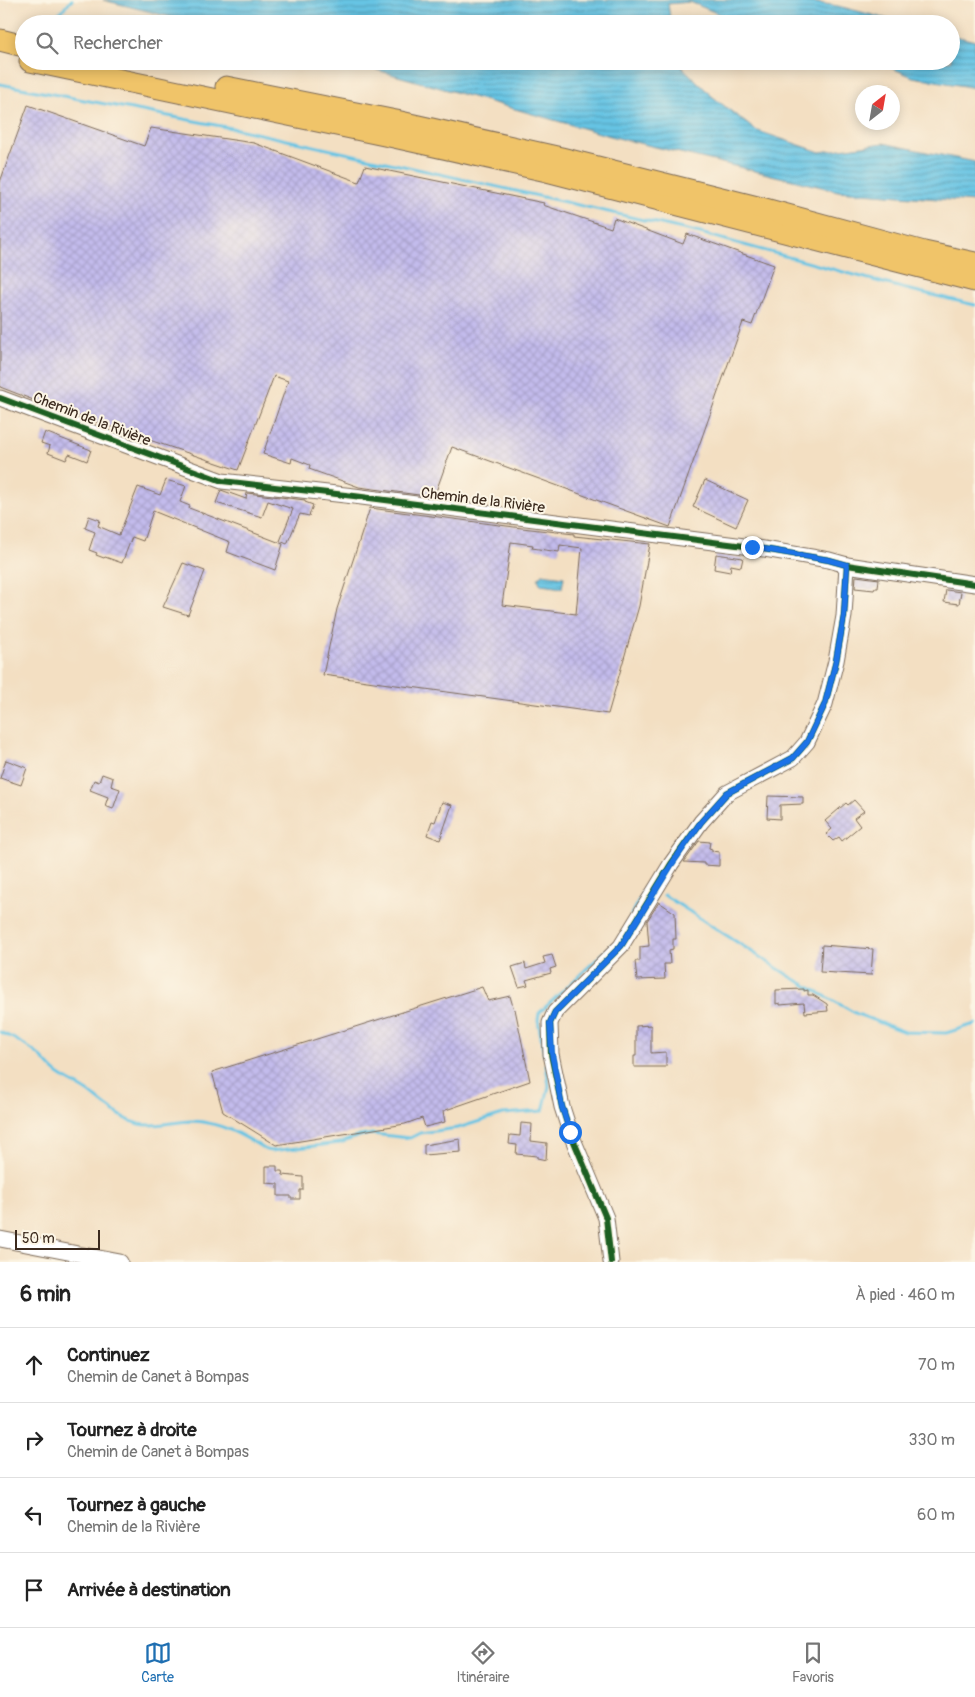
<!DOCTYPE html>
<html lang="fr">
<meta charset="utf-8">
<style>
:root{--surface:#fff;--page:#f2f2f2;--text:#222;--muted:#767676;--line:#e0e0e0;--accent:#1f6fb2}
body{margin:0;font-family:Pangolin,sans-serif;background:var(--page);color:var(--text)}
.compass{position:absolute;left:855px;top:85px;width:45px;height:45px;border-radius:50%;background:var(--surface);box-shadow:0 2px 12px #0003;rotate:31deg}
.scale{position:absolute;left:15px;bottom:12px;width:85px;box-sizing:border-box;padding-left:5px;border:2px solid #3b2a1e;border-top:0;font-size:14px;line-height:18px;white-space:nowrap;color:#3b2a1e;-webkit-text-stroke:4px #fcf5e5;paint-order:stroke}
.stop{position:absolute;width:15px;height:15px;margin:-11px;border:4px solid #1a73e8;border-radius:50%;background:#fff}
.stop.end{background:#1a73e8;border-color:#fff;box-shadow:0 1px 5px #0008}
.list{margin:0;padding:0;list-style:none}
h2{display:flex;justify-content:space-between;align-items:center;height:65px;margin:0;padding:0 20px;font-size:21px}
h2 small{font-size:16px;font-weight:400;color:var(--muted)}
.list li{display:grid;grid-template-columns:32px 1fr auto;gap:15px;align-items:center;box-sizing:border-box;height:75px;padding:0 20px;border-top:1px solid var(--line)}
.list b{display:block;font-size:19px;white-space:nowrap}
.list p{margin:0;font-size:16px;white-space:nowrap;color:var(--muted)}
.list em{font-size:16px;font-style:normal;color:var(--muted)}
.icon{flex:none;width:28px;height:28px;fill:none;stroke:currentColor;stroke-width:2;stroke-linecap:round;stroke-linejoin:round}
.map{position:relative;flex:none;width:975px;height:1262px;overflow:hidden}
.search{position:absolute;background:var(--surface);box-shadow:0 2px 12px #0003;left:15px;right:15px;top:15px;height:55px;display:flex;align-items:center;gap:12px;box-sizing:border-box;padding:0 18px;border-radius:28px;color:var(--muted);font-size:19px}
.sheet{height:365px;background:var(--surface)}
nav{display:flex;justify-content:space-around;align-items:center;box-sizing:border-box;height:70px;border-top:1px solid var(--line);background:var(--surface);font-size:14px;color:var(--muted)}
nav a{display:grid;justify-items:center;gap:2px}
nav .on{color:var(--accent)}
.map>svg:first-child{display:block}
</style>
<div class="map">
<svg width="975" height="1262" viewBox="0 0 975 1262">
<defs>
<pattern id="water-rules" width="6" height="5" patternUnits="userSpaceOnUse" patternTransform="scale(1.25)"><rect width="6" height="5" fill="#66c4e4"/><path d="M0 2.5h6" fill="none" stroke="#559fb8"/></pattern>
<pattern id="building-cross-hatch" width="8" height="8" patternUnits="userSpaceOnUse" patternTransform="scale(1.25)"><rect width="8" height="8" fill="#c3bbec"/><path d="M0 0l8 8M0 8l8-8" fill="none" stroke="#a8a1ca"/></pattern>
</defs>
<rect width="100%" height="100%" fill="#fcf5e5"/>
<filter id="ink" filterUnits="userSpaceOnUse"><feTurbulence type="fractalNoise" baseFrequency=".02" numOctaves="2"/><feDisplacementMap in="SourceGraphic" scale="10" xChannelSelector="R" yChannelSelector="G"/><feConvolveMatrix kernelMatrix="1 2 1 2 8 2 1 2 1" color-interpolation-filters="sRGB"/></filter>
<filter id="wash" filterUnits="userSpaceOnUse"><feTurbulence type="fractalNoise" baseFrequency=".0096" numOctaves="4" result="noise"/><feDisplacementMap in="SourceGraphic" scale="20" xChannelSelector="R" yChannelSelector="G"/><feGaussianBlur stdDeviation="1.12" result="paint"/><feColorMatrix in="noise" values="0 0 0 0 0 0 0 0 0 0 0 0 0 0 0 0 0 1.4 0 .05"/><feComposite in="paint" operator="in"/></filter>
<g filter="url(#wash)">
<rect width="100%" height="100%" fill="#f3dfc2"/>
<g fill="url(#water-rules)" stroke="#507781">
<polygon points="103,0 797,0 838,6 907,24 766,24 729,18 690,2 668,4 671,24 199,24"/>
<polygon points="951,35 975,41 975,88 913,77 875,61 951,61"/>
<polygon points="345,61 679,61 680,65 713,97 755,130 820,152 883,143 975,162 975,202 838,191 614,137"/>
<polygon points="542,574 564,577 562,588 541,585 538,579"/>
</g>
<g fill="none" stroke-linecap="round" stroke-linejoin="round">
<g stroke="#66c4e4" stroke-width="3">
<polyline points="49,23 72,0"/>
<polyline points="0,84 242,130 552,199 700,233 902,288 975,305"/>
<polyline points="664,895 791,977 857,1014 905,1032 946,1033 975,1024"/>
<polyline points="631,915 645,888 650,887"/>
<path d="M0,1032c16,7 29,14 42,26 5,5 10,12 16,16 11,8 22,12 33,20 11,9 34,27 48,30 17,4 36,-3 53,-3 28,1 51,14 74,29l5,1 69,-8 19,-7 13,-2 38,4 10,-5 38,-5 45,-14 40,-3 6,-25 -3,-21"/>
<polyline points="544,1054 538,1020 539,1013 612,945"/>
</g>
</g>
<g id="blocks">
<g fill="url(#building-cross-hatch)" fill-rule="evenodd">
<polygon points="28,105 144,146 151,128 254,143 359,182 365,166 544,203 543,205 611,228 614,218 683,244 687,234 774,265 752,325 743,322 670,527 452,447 434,497 359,487 309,469 310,465 292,458 291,463 263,454 288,381 274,376 238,470 49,406 0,387 0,182"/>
<polygon points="45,432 91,450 87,461 69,454 66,460 48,453 50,446 41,443"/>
<polygon points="166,480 186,486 180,502 190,506 189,508 283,544 275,570 227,552 230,542 153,511 143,541 132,537 122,563 105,557 104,558 96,555 97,553 89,550 95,532 85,528 89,516 100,520 98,526 119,535 138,487 160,495"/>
<polygon points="705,480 748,500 736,527 693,507"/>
<polygon points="221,490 246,499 247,493 305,500 305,502 313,505 309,516 300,514 287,544 280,541 293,509 268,501 262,517 216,503"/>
<path d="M370,508l152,20 52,6v2l76,8 -11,62 -31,108 -285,-39 14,-66zM511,542l22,3 -1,3 27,4 1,-7 22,3 -6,66 -74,-9z"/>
<polygon points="716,554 743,558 741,567 731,565 730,572 714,569"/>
<polygon points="183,563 205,571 188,615 163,607"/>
<polygon points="856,576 879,579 878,588 875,588 874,590 855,588"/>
<polygon points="946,590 961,592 959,604 944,602"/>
<polygon points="6,760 27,768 21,785 0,778"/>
<polygon points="102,774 113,778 111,786 120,789 113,809 105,806 108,797 90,790 94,780 99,782"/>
<polygon points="768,796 803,797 803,804 780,805 780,819 767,818"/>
<polygon points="854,800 864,811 854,818 860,826 842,841 839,837 833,841 826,834 832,829 825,821 846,803 848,805"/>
<polygon points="442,802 452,805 440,840 427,835 432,821 435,822"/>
<polygon points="699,841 710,842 709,848 712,849 712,851 719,852 719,866 704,865 704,863 684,862"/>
<polygon points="659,902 675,913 676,939 673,939 673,949 669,950 670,964 664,964 665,979 637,980 635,961 640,961 640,947 649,946 647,921"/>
<polygon points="822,945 873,949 871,975 820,972"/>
<polygon points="552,955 556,967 550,969 551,973 526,980 528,985 519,987 512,967 525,963 526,969 545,963 543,957"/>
<polygon points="482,987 488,1001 510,996 514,1010 515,1009 530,1081 443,1111 445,1122 425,1127 422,1118 405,1124 276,1145 223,1112 212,1072"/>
<polygon points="804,989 804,991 808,990 808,995 813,995 827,1004 828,1011 805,1013 804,1003 780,1005 780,1003 776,1004 776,990"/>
<polygon points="651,1025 651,1053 666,1052 666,1067 634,1067 634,1056 636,1056 636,1026"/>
<polygon points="521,1123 532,1124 531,1141 547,1143 546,1160 537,1158 537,1156 516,1154 517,1145 509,1144 510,1135 520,1136"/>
<polygon points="460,1139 461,1152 424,1155 424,1145"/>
<polygon points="266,1166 277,1166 277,1171 282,1171 283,1175 303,1177 303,1190 300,1190 300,1199 291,1199 291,1196 278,1196 278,1184 266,1183"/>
</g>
</g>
</g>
<g filter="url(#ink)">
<use href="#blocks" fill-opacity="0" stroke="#7b6957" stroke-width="1"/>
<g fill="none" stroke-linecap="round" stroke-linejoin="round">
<g stroke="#7b6957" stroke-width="17">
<g id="minor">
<polyline points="0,398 222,481 354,496 752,547 829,560 847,565 975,584"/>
<polyline points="0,1239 120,1262"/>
<polyline points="611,1262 606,1218 570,1132 562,1107 551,1054 550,1023 555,1012 621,946 671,864 701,822 727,793 793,758 807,742 825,704 836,661 844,616 847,565"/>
</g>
</g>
<g stroke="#7b6957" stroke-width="23">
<g id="highway">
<polyline points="0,40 24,46"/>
<polyline points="30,61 394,137 547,171 975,281"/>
<polyline points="226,87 396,121 561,158 761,208 924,252 975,263"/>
</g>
</g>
<use href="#minor" stroke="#fff" stroke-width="15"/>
<use href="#highway" stroke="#f0c469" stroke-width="21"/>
<g stroke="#fcf5e5" stroke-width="9">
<g id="cycleway">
<polyline points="0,398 222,481 354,496 752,547 829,560 847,565 975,584"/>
<polyline points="611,1262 606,1218 570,1132 562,1107 551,1054 550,1023 555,1012 621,946 671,864 701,822 727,793 793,758 807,742 825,704 836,661 844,616 847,565"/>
</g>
</g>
<use href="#cycleway" stroke="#1b5e20" stroke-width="6"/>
</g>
</g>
<g fill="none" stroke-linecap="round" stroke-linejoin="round" filter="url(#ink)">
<polyline stroke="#1a73e8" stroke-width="6" points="570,1132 562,1107 552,1054 550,1023 555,1012 621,946 672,864 701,822 727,793 793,758 807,742 825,704 836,661 844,616 847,565 829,560 752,547"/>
</g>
<g text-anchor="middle" stroke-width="4" stroke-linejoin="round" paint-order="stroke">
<g font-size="15" fill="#3b2a1e" stroke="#fcf5e5">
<text transform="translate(92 419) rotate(21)" y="5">Chemin de la Rivière</text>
<text transform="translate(483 500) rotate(7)" y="5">Chemin de la Rivière</text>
</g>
</g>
</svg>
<svg class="compass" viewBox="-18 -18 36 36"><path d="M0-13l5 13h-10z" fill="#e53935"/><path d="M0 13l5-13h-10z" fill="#767676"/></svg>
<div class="scale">50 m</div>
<div class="stop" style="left:570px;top:1132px"></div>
<div class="stop end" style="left:752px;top:547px"></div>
<div class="search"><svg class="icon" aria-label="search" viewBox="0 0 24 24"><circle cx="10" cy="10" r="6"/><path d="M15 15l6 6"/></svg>Rechercher</div>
</div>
<section class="sheet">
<h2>6 min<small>À pied · 460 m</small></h2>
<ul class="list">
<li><svg class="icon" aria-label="ahead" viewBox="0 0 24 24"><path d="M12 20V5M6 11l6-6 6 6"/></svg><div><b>Continuez</b><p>Chemin de Canet à Bompas</p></div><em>70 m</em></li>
<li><svg class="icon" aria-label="right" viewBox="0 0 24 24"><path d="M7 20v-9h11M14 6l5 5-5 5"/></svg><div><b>Tournez à droite</b><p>Chemin de Canet à Bompas</p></div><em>330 m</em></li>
<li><svg class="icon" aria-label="left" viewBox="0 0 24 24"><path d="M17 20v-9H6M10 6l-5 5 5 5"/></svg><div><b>Tournez à gauche</b><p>Chemin de la Rivière</p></div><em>60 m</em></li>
<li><svg class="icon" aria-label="arrive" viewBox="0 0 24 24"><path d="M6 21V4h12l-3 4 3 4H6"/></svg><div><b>Arrivée à destination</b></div></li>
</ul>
</section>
<nav>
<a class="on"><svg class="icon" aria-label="map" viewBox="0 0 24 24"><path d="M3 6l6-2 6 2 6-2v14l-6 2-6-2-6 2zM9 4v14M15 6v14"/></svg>Carte</a>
<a><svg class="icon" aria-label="directions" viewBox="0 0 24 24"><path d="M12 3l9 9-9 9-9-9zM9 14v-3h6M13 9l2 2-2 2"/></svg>Itinéraire</a>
<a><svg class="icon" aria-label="saved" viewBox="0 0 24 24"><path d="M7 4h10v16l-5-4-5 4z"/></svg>Favoris</a>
</nav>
